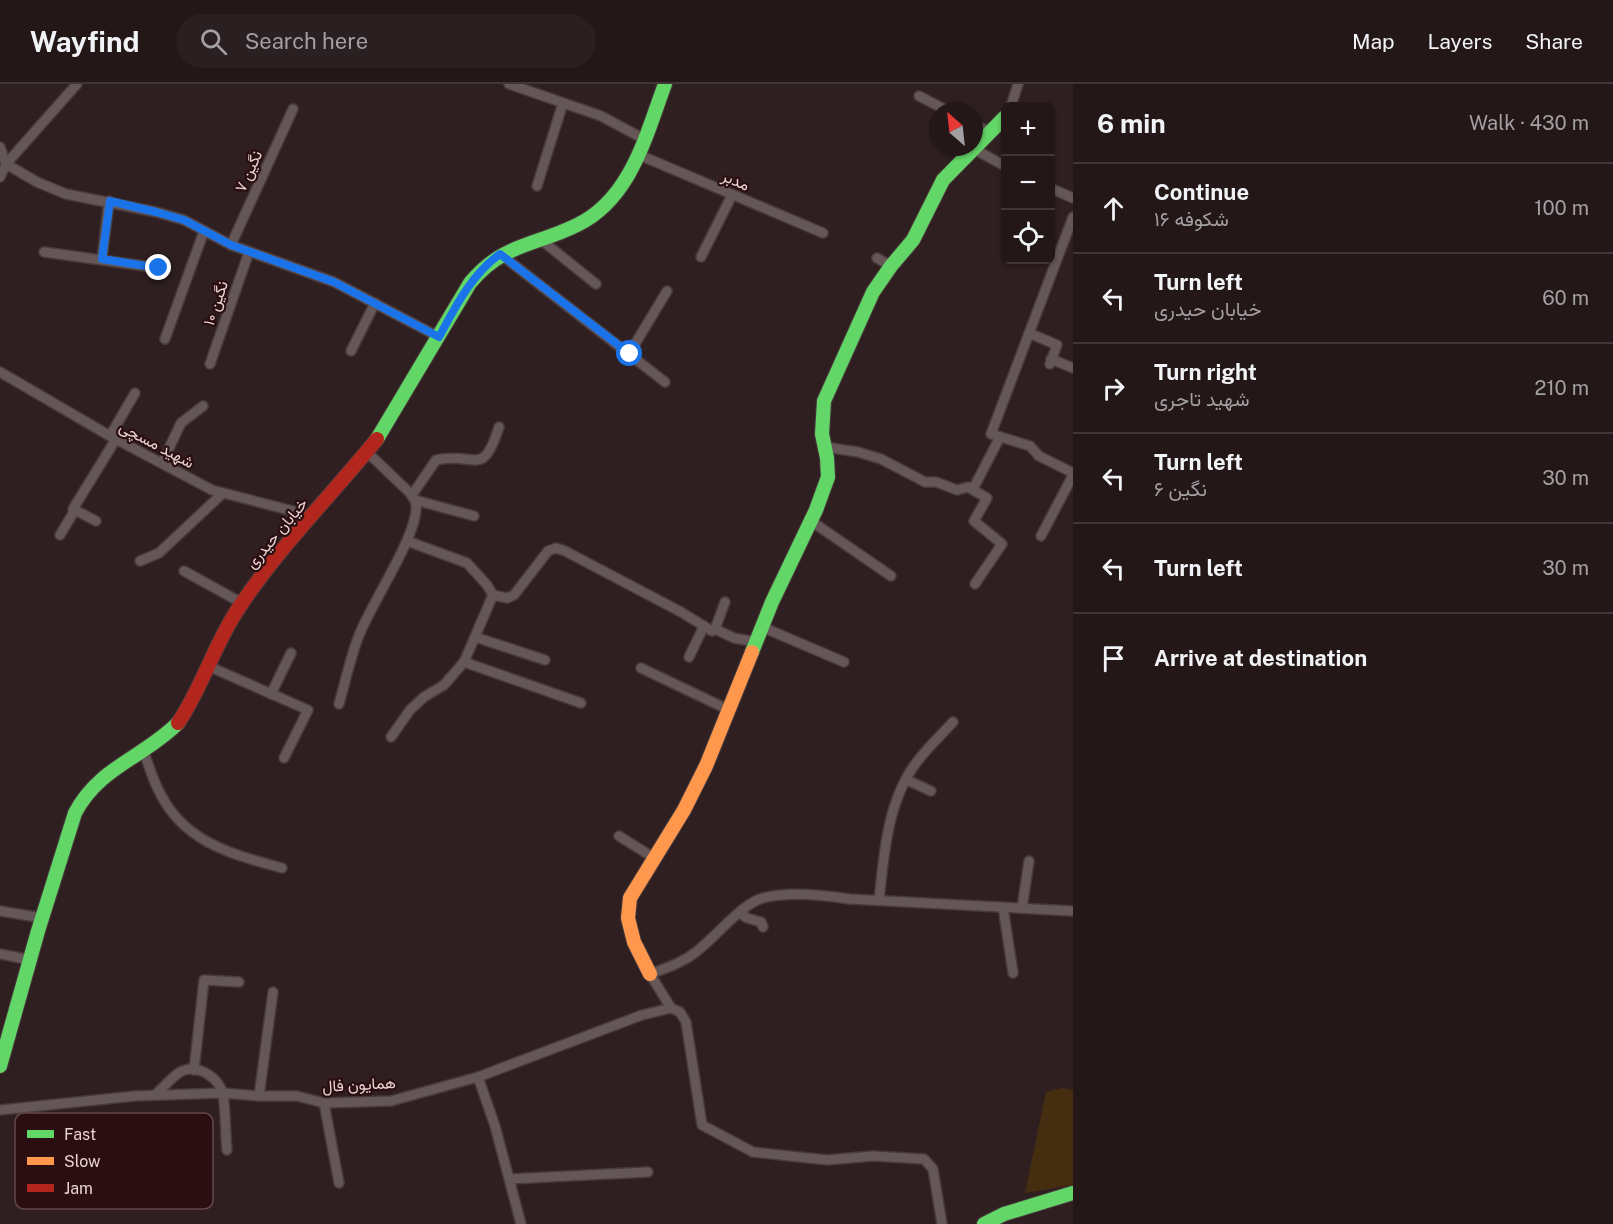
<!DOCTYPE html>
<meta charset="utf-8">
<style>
:root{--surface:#231718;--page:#2b2021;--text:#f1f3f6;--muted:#a39fa2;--line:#403637}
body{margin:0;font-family:"Public Sans",Vazirmatn,sans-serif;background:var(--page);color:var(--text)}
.controls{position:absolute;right:18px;top:18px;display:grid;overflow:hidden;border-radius:9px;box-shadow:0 2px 4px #0004}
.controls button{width:54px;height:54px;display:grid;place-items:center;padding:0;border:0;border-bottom:2px solid var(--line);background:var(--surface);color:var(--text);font:30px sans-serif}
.compass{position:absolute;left:929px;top:18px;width:54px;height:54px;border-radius:50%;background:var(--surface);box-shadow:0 2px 4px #0004;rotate:333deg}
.stop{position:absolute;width:18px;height:18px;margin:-14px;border:4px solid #1a73e8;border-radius:50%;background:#fff}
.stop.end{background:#1a73e8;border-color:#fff;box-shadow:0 2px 6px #0008}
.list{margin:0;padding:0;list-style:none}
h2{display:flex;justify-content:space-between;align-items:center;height:78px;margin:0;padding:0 24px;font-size:26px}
h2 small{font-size:20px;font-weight:400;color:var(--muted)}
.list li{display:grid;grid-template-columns:39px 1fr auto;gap:18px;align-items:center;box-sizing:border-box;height:90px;padding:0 24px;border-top:2px solid var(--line)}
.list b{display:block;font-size:22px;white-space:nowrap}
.list p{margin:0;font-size:20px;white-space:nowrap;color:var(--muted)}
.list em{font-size:20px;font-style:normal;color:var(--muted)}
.icon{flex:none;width:33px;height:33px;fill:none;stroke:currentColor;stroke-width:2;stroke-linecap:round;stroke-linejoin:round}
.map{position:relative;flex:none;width:1073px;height:1140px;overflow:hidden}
header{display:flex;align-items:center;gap:36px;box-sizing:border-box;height:84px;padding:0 30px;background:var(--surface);border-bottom:2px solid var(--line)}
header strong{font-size:28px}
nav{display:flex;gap:33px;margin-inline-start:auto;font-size:21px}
.search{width:420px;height:54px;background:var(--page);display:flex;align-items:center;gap:15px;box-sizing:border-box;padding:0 21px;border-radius:33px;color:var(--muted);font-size:22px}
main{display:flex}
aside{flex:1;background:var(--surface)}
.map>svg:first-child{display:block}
</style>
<header>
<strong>Wayfind</strong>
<div class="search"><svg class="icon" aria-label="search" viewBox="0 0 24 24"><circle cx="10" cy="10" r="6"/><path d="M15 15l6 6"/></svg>Search here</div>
<nav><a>Map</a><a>Layers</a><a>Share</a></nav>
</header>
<main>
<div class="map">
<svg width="1073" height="1140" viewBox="0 0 1073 1140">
<rect width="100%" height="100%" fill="#2f1f20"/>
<polygon fill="#452e0f" points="1062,1004 1073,1006 1073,1101 1025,1109 1046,1008"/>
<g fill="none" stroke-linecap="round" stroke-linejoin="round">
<g stroke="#483a3b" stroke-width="12">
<g id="street">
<polyline points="509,0 601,32 644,55"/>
<polyline points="919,12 948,27"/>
<polyline points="1011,22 1018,0"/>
<polyline points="974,40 991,49"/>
<polyline points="0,63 6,80 37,98 66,110 156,128 184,136 231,161 334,198 439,253"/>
<polyline points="974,65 1005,82"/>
<polyline points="637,70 823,149"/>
<polyline points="0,93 6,80 77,0"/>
<polyline points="537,102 563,19"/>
<polyline points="1050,104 1073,114"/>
<polyline points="1073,133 991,350 1030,362 1039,372 1073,389"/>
<polyline points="540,155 596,200"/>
<polyline points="231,161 293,25"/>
<polyline points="44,168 159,184"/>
<polyline points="500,170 665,298"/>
<polyline points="701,173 732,111"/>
<polyline points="877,174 891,182"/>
<polyline points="102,175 109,117"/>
<polyline points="1029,249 1057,261 1050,280"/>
<polyline points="165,255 204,147"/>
<polyline points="351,267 375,219"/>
<polyline points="629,270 667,207"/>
<polyline points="1051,275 1073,284"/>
<polyline points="210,280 249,168"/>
<polyline points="0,288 110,352 212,406 312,432"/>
<polyline points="110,352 135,309"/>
<polyline points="825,363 858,368 881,375 925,398 936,398 957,406 968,403 987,414 974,437 1002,460 975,500"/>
<polyline points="162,379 181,339 203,322"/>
<polyline points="973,405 1000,353"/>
<path d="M412,411l24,-35c40,-9 46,20 63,-33"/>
<polyline points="415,416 474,432"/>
<polyline points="96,437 73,425 116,355"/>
<polyline points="811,437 891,492"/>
<polyline points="60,451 75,426"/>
<polyline points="1041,452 1073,391"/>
<polyline points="407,457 467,479 487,501 493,511"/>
<polyline points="140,477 159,469 223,409"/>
<polyline points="184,487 242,519"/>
<polyline points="762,543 844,578"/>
<polyline points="715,545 725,518"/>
<polyline points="475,553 545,576"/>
<polyline points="689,573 704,542"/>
<polyline points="464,578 581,619"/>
<polyline points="208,582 308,626 284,674"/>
<polyline points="641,584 729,626"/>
<polyline points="271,610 291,569"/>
<path d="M339,620c6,-21 11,-45 19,-66 11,-32 62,-105 58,-134 -1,-5 -4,-8 -7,-12l-42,-40"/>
<polyline points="391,653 410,626 424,613 444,601 464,578 493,511 507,514 514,511 548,467 556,464 565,467 681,528 712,547 715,545 734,554 756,558"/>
<path d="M143,666c5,13 9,27 15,39 24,53 73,65 124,79"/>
<polyline points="907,696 931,707"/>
<polyline points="619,752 654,774"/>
<path d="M879,816c5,-45 8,-98 37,-137 11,-15 25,-28 37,-41"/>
<polyline points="1003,823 1013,889"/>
<polyline points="1022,824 1029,777"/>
<polyline points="0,827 42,834"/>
<polyline points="740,829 747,834 761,838 763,843"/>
<polyline points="0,870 30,876"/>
<polyline points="194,986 204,896 239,898"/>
<polyline points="478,993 495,1042 521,1140"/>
<path d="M156,1010c8,-7 15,-16 24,-22 17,-9 39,5 43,23 3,17 2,37 4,55"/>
<polyline points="259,1012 273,908"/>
<polyline points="324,1019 339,1099"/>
<polyline points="0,1026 135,1012 223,1009 259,1012 297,1012 324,1019 391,1017 478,993 642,931 671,924"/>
<polyline points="509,1095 648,1088"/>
<path d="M942,1140l-9,-55 -9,-10 -51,-3 -46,4 -74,-8 -51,-27 -16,-103 -6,-10 -9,-4 -21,-34c16,-6 32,-11 46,-22 19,-14 46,-49 67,-54 25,-7 61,-3 87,1l223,12"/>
</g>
</g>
<g stroke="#483a3b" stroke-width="16">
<g id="fast">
<path d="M377,355l93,-156c33,-40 65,-37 107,-58 54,-26 69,-90 88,-141"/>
<polyline points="752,568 772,518 816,426 828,393 827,374 822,350 824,317 873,208 891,182 913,156 943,96 1005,33"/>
<path d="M0,982l38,-135 37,-118c24,-46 68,-55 103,-90"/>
<polyline points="984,1140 1004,1130 1073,1109"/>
</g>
</g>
<g stroke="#483a3b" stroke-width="16">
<polyline id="slow" points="650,890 634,858 628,834 630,814 684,726 706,682 752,568"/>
</g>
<g stroke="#483a3b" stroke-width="16">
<path id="jam" d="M178,639c24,-35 36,-78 60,-114 40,-61 93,-113 139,-170"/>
</g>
<use href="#street" stroke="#655757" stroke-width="9"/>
<use href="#fast" stroke="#63d668" stroke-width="14"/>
<use href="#slow" stroke="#ff974d" stroke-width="14"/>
<use href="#jam" stroke="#b3261e" stroke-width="14"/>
</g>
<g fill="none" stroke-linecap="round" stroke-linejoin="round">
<path stroke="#1a73e8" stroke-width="8" d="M159,184l-57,-9 8,-58 46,11 28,8 47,25 103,37 105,55c17,-31 32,-62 61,-83l130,100"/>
</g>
<g text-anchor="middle" stroke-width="4.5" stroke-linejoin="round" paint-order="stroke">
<g font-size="16" fill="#e8d2d2" stroke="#2b0e11">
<text transform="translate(248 87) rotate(-65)" y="6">نگین ۷</text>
<text transform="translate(736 96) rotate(23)" y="6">مدبر</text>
<text transform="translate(215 219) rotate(-71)" y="6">نگین ۱۰</text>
<text transform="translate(157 360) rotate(28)" y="6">شهید مسچی</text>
<text transform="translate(276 449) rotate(-50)" y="6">خیابان حیدری</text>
<text transform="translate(359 1000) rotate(-3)" y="6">همایون فال</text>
</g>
</g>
<rect x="15" y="1029" width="198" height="96" rx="9" fill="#2b0e11" stroke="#64494b" stroke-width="1.5"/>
<rect x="27" y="1046" width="27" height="8" fill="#63d668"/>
<rect x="27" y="1073" width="27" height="8" fill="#ff974d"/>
<rect x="27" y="1100" width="27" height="8" fill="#b3261e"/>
<g font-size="16" fill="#e8d2d2">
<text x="64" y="1056">Fast</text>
<text x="64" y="1083">Slow</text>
<text x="64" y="1110">Jam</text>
</g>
</svg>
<div class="controls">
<button>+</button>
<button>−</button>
<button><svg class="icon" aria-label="locate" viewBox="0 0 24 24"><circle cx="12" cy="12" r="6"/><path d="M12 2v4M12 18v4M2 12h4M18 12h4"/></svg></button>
</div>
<svg class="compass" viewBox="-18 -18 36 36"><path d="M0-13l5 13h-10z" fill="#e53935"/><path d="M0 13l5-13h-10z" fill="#a39fa2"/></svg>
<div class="stop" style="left:630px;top:270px"></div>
<div class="stop end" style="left:159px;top:184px"></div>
</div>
<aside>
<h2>6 min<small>Walk · 430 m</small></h2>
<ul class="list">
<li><svg class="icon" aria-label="ahead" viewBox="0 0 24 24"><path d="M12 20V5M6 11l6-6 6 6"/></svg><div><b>Continue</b><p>شکوفه ۱۶</p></div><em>100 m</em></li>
<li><svg class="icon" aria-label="left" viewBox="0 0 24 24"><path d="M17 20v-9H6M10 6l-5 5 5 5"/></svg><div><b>Turn left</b><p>خیابان حیدری</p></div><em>60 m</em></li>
<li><svg class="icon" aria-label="right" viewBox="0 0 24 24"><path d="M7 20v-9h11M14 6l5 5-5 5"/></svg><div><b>Turn right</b><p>شهید تاجری</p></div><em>210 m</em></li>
<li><svg class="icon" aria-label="left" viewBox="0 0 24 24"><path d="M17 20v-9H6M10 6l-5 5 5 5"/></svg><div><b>Turn left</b><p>نگین ۶</p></div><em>30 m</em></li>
<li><svg class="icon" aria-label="left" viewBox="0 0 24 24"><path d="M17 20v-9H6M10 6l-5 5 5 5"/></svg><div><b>Turn left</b></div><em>30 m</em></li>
<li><svg class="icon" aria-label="arrive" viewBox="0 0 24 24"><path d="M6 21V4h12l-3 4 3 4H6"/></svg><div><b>Arrive at destination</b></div></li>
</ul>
</aside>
</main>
